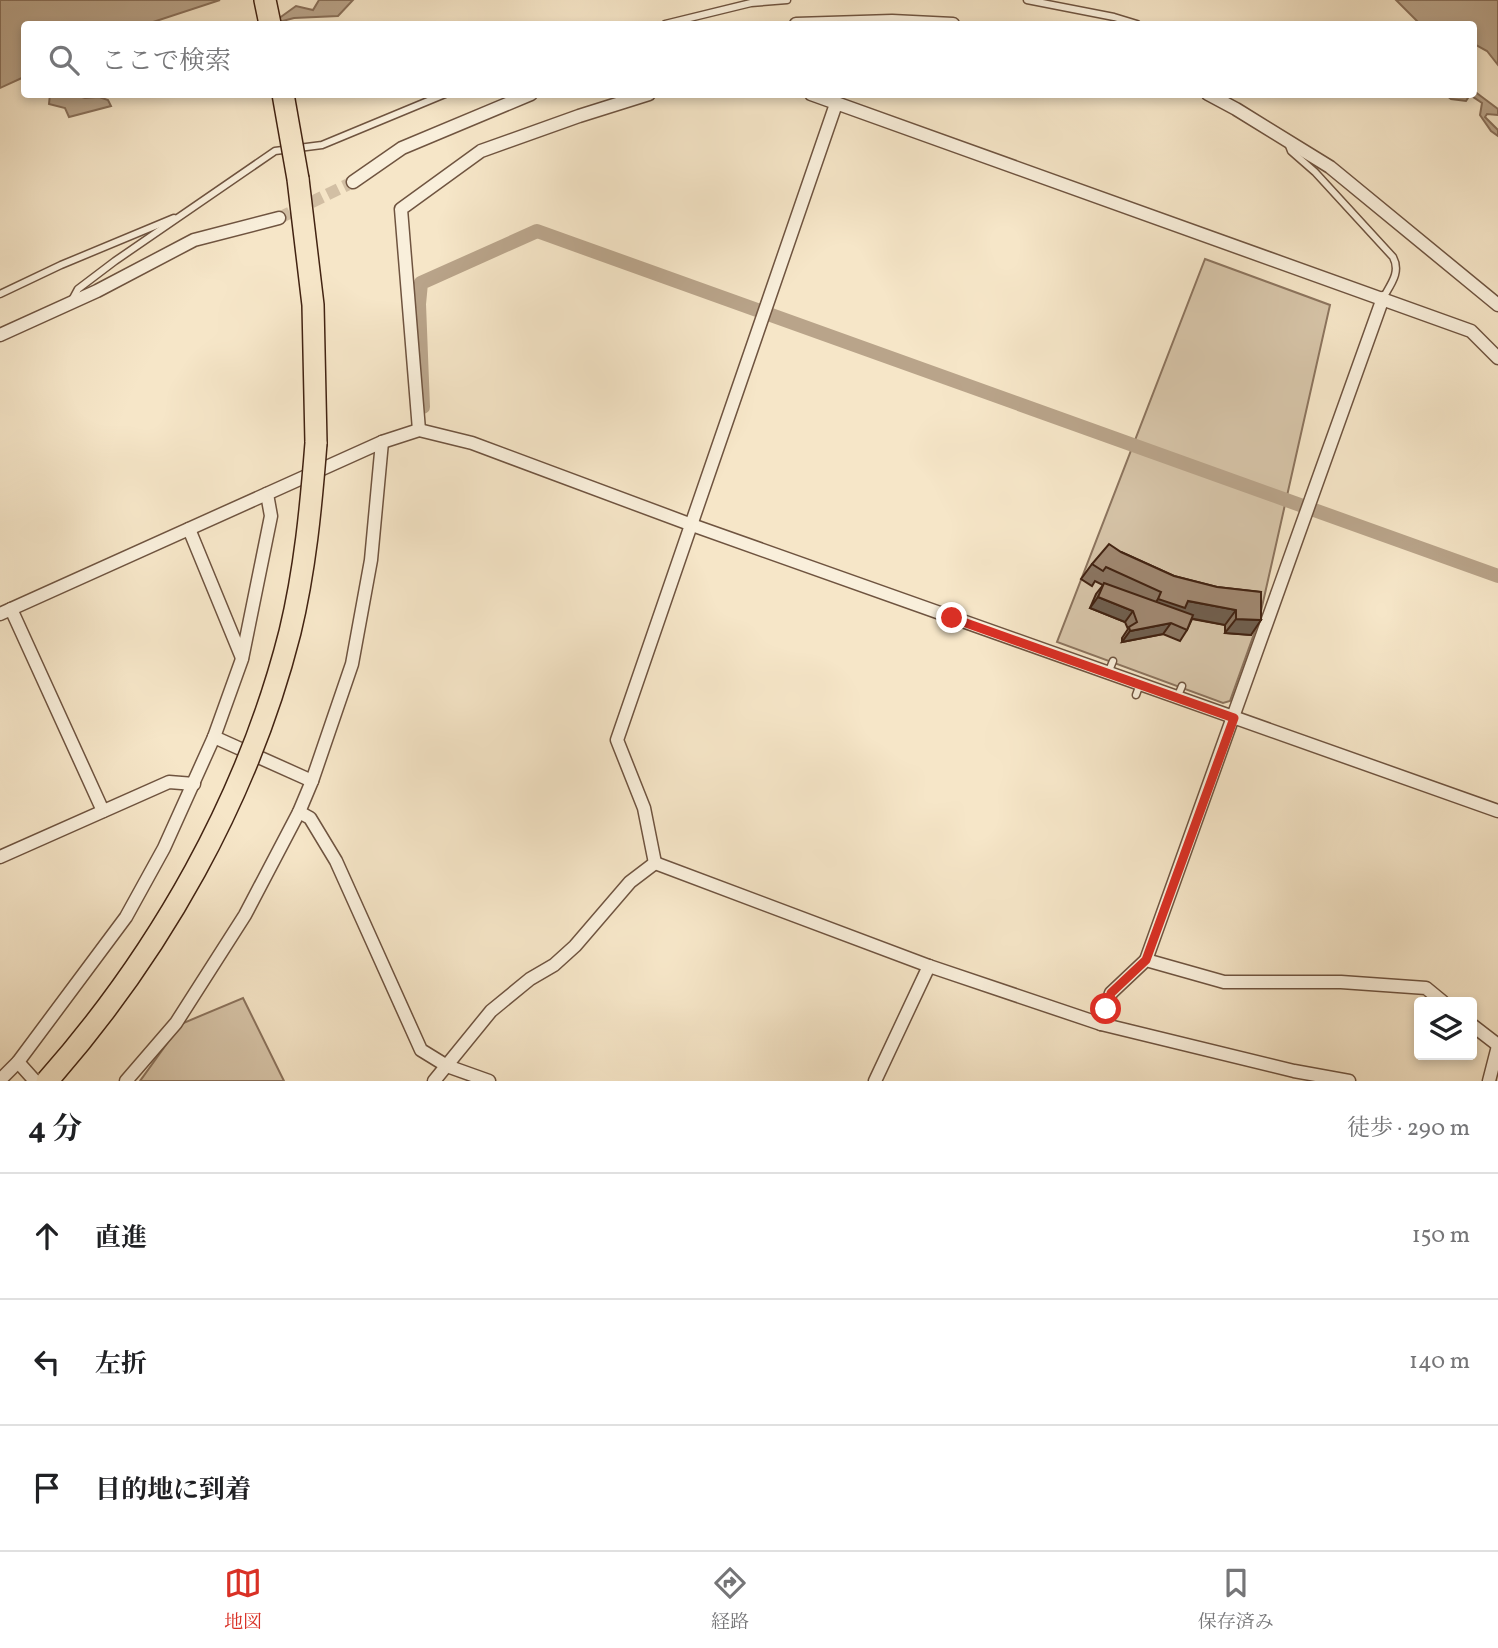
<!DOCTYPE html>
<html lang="ja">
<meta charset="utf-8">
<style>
:root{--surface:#fff;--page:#f6f6f6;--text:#202124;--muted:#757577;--line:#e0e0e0;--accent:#d93025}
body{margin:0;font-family:Vollkorn,"Noto Serif JP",serif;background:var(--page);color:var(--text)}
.controls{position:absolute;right:21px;bottom:21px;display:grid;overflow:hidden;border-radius:7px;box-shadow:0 4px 10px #0003}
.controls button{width:63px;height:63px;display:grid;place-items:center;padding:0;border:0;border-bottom:2px solid var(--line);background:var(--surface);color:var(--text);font:35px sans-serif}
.stop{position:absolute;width:21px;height:21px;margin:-16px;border:5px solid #d93025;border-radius:50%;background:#fff}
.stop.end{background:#d93025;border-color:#fff;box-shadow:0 2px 7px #0008}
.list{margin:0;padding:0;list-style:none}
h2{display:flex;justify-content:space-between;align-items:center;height:91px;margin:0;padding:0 28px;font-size:30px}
h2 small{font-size:23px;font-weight:400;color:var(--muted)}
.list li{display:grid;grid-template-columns:46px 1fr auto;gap:21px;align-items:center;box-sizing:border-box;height:126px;padding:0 28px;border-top:2px solid var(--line)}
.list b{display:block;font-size:26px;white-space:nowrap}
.list em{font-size:23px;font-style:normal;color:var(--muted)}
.icon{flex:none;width:38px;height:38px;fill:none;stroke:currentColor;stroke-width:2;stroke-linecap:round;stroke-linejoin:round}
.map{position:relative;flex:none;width:1498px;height:1081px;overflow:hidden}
.search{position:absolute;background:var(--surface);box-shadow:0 4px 10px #0003;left:21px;right:21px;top:21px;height:77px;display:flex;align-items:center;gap:18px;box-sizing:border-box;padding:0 24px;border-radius:7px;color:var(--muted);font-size:26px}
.sheet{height:469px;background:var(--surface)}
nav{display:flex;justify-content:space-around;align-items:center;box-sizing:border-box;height:98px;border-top:2px solid var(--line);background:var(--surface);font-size:19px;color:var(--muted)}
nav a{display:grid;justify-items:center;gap:4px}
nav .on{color:var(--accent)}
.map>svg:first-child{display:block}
</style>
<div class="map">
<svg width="1498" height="1081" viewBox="0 0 1498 1081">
<rect width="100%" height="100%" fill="#f6e6c8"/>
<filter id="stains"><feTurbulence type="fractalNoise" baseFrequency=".00286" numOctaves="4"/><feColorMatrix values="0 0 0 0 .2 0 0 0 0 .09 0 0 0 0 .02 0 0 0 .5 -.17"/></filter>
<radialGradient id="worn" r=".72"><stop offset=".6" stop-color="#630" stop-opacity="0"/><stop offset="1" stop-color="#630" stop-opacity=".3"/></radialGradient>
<g fill="#d7c5a9" stroke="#8c745e" stroke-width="2">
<polygon points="1205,259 1330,305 1259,620 1230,701 1223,703 1057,642"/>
<polygon points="243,998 284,1081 140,1081 181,1024"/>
</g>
<g fill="#b9a48a" stroke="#89705a" stroke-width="2">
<polygon points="0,0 220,0 147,24 24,24 24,77 0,88"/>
<polygon points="319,0 353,0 338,16 294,18 271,24 296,6 313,10"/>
<polygon points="1396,0 1498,0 1498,65 1487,51 1474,44 1474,24 1420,24"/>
<polygon points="1474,91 1498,109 1498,115 1487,114 1485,117 1498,130 1498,136 1491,131 1480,115 1482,103 1470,95 1466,101 1451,99 1446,95 1474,94"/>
<polygon points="50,94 75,95 85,98 99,97 108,100 111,106 69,117 65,108 49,104"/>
</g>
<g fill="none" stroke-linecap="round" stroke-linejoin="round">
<polyline stroke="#b9a48a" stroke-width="14" points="423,407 419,304 421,283 537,231 1498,576"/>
<polyline stroke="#d2bfa4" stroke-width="12" stroke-dasharray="12 6" stroke-linecap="butt" points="279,218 353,182"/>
<g stroke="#6f5440" stroke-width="9">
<g id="service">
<polyline points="1027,0 1114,17 1137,24"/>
<polyline points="665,24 751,3 787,0"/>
<path d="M1288,143l3,8 24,21 78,85c8,15 -2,27 -10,41"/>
<polyline points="0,294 61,265 174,218"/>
<polyline points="71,302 78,289 115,261 275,151 322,145 445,94"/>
<polyline points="1108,673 1113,661"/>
<polyline points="1136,695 1140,684"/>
<polyline points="1177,698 1182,686"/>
</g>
</g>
<g stroke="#6f5440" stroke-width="15">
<g id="minor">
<polyline points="796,24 892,21 953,24"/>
<polyline points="811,94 1471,331 1498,358"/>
<polyline points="1208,94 1236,109 1330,167 1498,305"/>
<polyline points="353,182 402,148 531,94"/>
<polyline points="0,335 97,291 194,240 279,218"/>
<polyline points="419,430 401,209 481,151 579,116 649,94"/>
<polyline points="189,529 242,658"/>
<polyline points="11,609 103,811"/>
<polyline points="0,614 382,442 419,430 472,443 692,525 1498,811"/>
<polyline points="214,737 312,781"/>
<polyline points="299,812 310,818 336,861 421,1050 447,1066 489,1081"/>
<polyline points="0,857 169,782 194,784"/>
<polyline points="655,863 644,808 617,740 836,104"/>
<polyline points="655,863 929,966 1101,1024 1294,1071 1349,1081"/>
<polyline points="1146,960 1383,298"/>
<polyline points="1101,1024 1111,993 1146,960 1224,982 1341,982 1426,988 1443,1002"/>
<polyline points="1472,1025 1498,1045"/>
<polyline points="18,1062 35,1081"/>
<polyline points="0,1080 18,1062 126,917 164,848 214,737 242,659 271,516 267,494"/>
<polyline points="126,1081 176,1023 245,915 299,812 312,781 352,664 371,560 382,442"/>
<polyline points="434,1081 491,1011 530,979 554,965 575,946 630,882 655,863"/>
<polyline points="875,1081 929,966"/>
<polyline points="1489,1081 1498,1046"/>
</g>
</g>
<g stroke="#422312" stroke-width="24">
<g id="motorway">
<polyline points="265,0 270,24"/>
<polyline points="298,179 313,305 316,443"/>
</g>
</g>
<use href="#service" stroke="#f9efdb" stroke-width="6"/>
<use href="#minor" stroke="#f9efdb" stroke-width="12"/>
<use href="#motorway" stroke="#f6e6c8" stroke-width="21"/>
<g stroke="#422312" stroke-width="24" stroke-linecap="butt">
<g id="motorway-bridge">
<polyline points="283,94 298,179"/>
<path d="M47,1081c113,-128 201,-283 243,-449 15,-62 21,-125 26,-189"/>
</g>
</g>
<use href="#motorway-bridge" stroke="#f6e6c8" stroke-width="21"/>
</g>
<polygon fill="#8a7561" stroke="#422312" stroke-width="2" points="1121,552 1174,576 1217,587 1261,592 1251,635 1225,633 1225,625 1192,619 1187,630 1180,641 1163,634 1122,642 1122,638 1128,629 1125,622 1090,608 1096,594 1103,585 1095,581 1092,586 1081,579 1092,564"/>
<g fill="#705f4f" stroke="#422312" stroke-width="2">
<polygon points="1098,597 1133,611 1125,622 1090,608"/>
<polygon points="1158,599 1188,601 1236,610 1225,625 1179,616 1148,614"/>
<polygon points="1236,619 1261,620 1251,635 1225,633"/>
<polygon points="1171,623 1163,634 1122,642 1130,631"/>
</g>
<g fill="#a08871" stroke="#422312" stroke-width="2">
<polygon points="1109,544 1121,552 1174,576 1217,587 1261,592 1261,620 1236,619 1236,610 1188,601 1185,608 1158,599 1161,592 1106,567 1103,571 1092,564"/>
<polygon points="1104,583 1193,615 1187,630 1171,623 1130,631 1129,627 1137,622 1133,611 1098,597"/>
</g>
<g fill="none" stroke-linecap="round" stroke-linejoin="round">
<polyline stroke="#d93025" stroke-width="9" points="952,618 1234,718 1146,960 1111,993 1106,1009"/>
</g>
<rect width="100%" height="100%" filter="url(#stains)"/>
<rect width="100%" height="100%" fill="url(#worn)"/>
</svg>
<div class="controls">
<button><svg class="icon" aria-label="layers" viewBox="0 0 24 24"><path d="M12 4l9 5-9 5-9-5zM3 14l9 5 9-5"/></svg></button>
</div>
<div class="stop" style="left:1106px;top:1009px"></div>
<div class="stop end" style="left:952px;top:618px"></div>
<div class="search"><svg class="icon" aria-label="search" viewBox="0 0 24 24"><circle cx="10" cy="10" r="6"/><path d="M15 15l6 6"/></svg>ここで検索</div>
</div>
<section class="sheet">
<h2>4 分<small>徒歩 · 290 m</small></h2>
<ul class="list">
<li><svg class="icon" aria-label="ahead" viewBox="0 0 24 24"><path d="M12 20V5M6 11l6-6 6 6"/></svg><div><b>直進</b></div><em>150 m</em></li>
<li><svg class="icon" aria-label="left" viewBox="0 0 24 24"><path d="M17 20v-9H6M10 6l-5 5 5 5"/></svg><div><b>左折</b></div><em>140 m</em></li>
<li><svg class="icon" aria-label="arrive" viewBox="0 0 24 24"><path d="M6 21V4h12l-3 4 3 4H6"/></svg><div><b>目的地に到着</b></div></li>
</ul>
</section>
<nav>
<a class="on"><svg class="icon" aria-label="map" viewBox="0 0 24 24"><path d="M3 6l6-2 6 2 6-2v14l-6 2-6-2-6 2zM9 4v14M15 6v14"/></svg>地図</a>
<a><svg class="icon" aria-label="directions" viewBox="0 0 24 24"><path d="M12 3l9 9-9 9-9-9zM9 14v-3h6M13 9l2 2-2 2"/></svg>経路</a>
<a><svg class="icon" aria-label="saved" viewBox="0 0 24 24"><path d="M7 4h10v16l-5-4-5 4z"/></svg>保存済み</a>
</nav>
